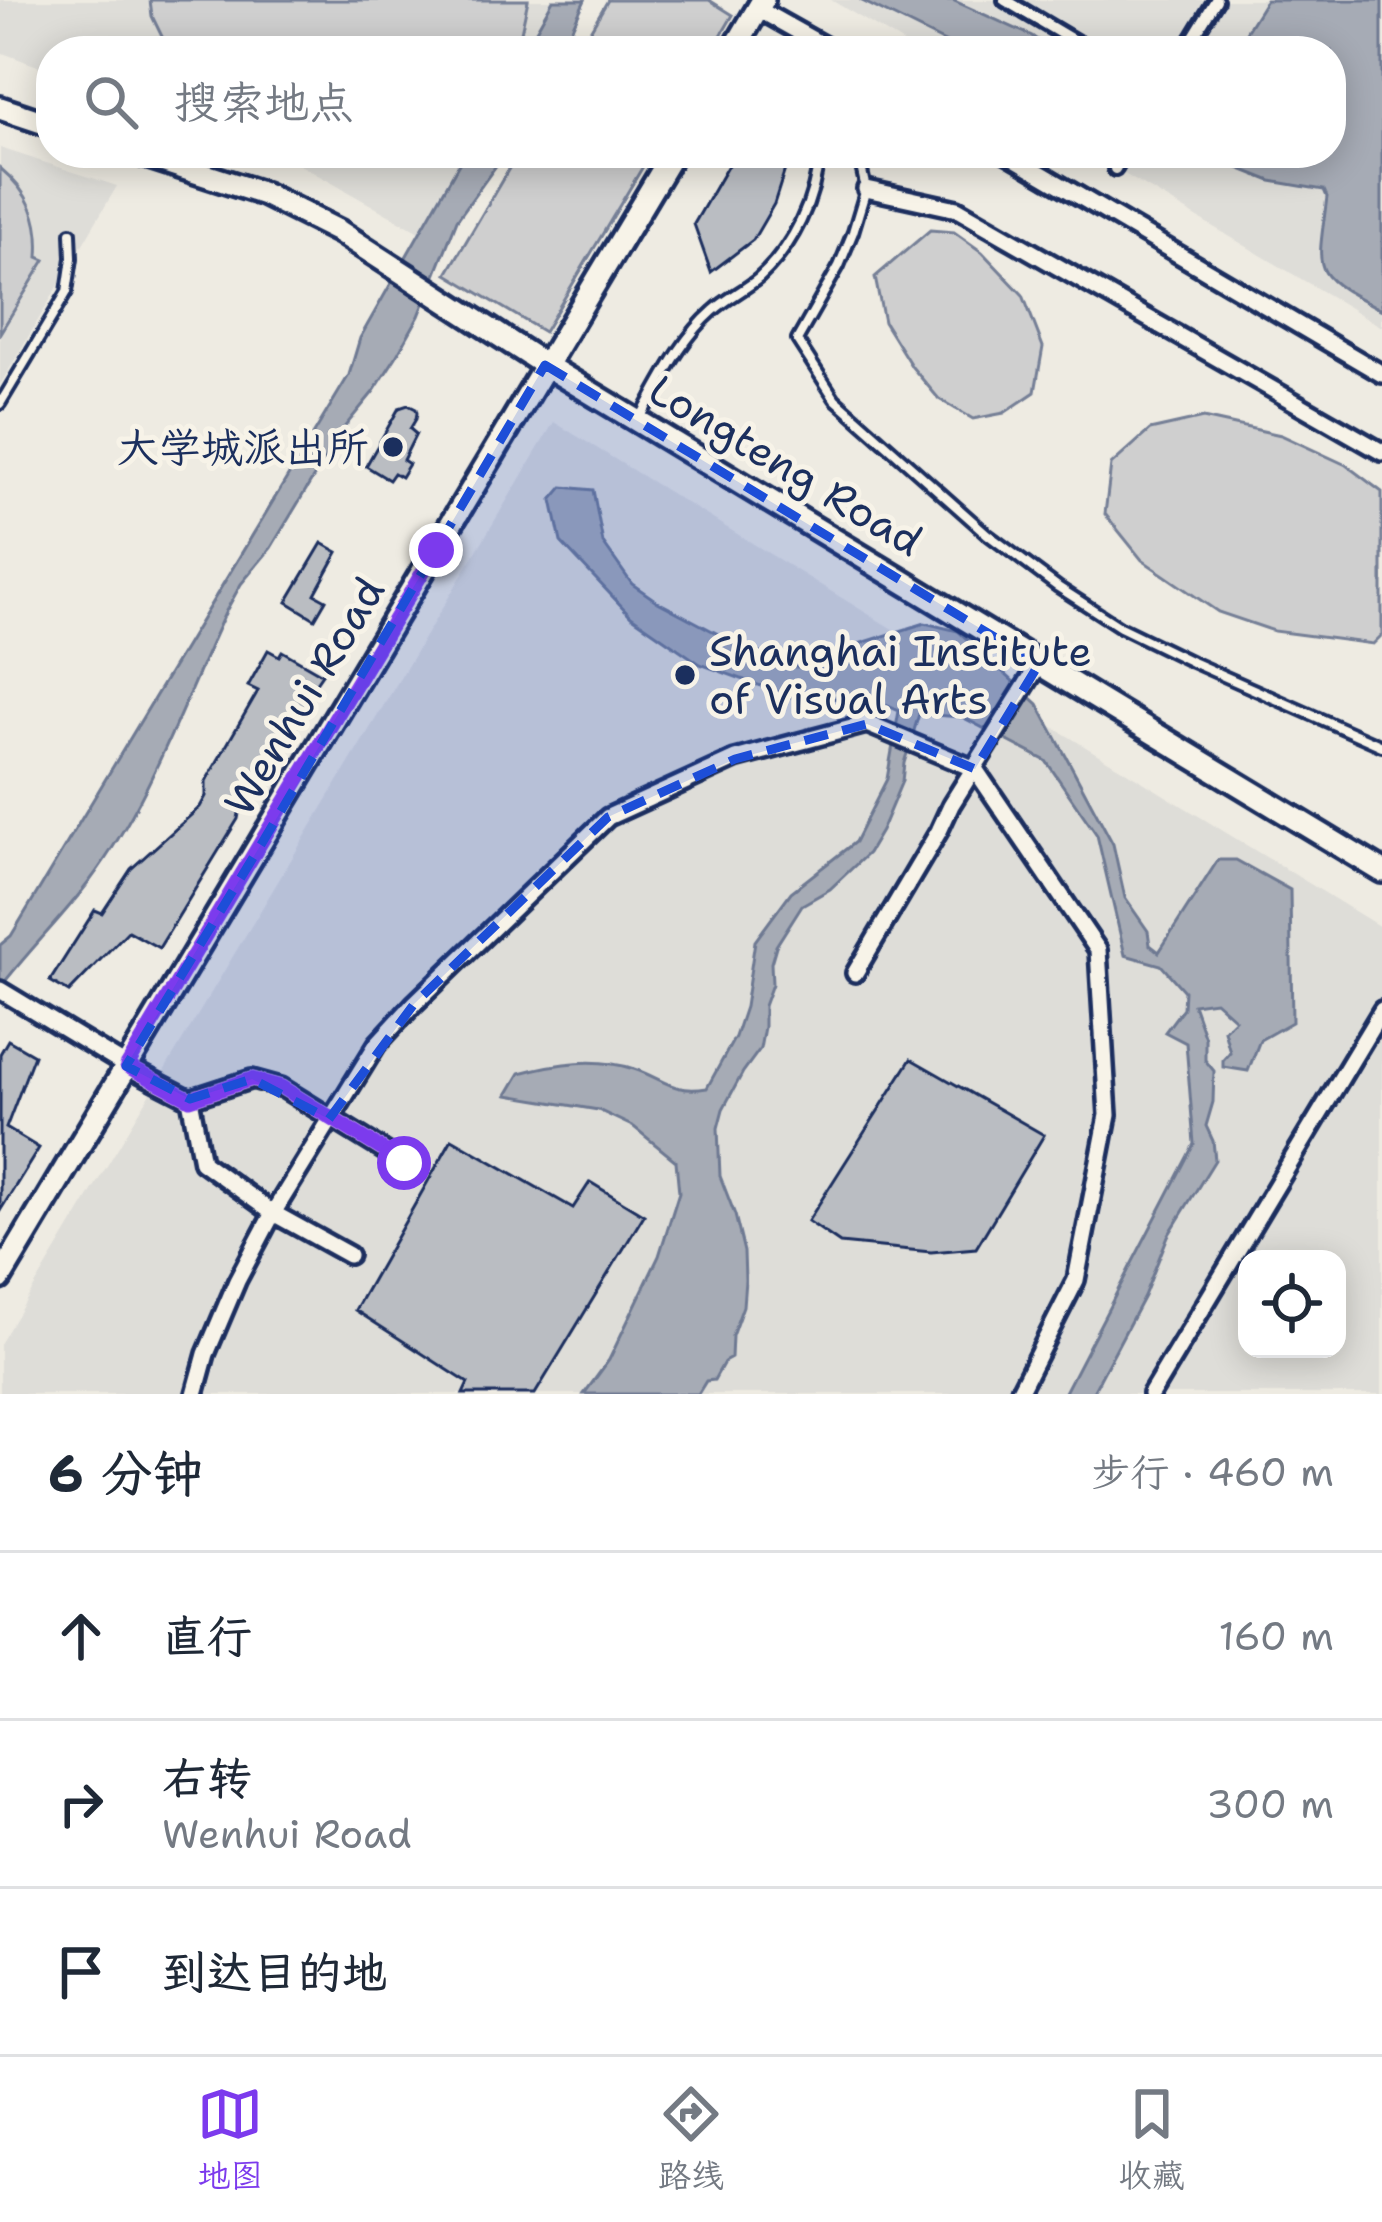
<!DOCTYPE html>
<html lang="zh">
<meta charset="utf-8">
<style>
:root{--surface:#fff;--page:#f6f6f7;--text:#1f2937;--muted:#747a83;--line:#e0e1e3;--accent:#7c3aed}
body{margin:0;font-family:"Shantell Sans","LXGW WenKai TC",sans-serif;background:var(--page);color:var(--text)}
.controls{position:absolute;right:36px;bottom:36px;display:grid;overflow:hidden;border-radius:24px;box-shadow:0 6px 30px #0003}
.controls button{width:108px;height:108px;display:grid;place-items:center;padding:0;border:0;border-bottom:3px solid var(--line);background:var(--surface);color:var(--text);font:60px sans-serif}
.stop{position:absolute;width:36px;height:36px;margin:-27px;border:9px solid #7c3aed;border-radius:50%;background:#fff}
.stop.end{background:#7c3aed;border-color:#fff;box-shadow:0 3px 12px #0008}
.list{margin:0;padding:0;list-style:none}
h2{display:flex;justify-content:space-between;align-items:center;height:156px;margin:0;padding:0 48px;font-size:51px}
h2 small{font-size:39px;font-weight:400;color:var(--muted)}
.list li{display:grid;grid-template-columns:78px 1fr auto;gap:36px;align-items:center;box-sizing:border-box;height:168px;padding:0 48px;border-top:3px solid var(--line)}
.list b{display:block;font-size:45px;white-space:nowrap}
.list p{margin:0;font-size:39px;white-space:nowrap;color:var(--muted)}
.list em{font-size:39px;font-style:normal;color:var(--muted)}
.icon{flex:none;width:66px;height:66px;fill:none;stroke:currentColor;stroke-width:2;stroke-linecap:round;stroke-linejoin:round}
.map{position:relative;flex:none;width:1382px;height:1394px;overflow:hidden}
.search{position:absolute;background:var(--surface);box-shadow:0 6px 30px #0003;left:36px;right:36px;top:36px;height:132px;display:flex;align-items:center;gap:30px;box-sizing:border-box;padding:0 42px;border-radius:48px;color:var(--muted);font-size:45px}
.sheet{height:660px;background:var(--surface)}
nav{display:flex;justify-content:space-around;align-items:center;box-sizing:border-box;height:168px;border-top:3px solid var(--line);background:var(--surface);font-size:33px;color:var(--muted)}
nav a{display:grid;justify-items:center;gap:6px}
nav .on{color:var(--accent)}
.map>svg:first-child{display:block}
</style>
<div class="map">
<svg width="1382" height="1394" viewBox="0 0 1382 1394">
<rect width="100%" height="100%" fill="#eeebe2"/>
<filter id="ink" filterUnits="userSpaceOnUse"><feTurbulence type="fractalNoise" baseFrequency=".00833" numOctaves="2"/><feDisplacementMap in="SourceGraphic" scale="24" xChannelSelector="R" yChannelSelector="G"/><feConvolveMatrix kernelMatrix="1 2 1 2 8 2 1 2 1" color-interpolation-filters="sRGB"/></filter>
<g filter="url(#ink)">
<g fill="#deddd8" fill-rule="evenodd">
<polygon points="0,0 553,0 524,51 51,51 51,71 0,52"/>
<polygon points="831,0 1382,0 1382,327 1089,153 1331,153 1331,51 917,51"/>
<polygon points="0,148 117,186 0,385"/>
<polygon points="271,153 465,153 419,232 293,161"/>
<path d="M554,422l828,506v466h-1382v-50zM1247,1259h90v90h-90z"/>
</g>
<g fill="#cfcfcf" stroke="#757f96" stroke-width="3">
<polygon points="150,0 528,0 520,37 512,51 169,51 152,16"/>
<polygon points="608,0 709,0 733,15 712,51 578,51"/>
<polygon points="518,153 651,153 544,332 447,274"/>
<path d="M0,168c29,24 41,51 38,89l7,3 -45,73z"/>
<polygon points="930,230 954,232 982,252 1023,295 1043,347 1035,392 1004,413 973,419 939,399 912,367 884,322 875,277"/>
<polygon points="1203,418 1281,435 1346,465 1382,492 1382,635 1373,644 1274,631 1218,612 1142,560 1105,514 1111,465 1150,430"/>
</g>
<g fill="#a6abb5" stroke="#6e7992" stroke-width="3">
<polygon points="553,0 585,0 561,51 524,51"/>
<polygon points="860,0 952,0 1032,36 1052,51 963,51"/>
<path d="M1266,0h116v310c-73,-38 -65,-35 -55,-113l-3,-7 -53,-9 -70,-28h130v-102h-90l5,-19z"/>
<path d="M465,153h40l-48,67 -38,96 -23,41 -22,34 -32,39 -71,118 -30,36 -15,27c-43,91 -76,190 -137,271 -28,37 -61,69 -89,106v-43l11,-9 338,-561 11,-37z"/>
<path d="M563,487l30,3 10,53 29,41 26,18 79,42 58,23 27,-1 33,-21 70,-22 33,8 80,73 75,140 12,54 23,33 2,14 9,7 59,-92h18l54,30 2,132 -32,18 -12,31 -25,-4v-7l7,-8 -6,-22 11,-11 -20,-18 -22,3 12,34v22l9,11 -1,31 -7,24 7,15 2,19 -47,76 -24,60 -52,98h-28l130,-250 -8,-101 -21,-11 18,-24 1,-17 -23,-26 -36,-10 -28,-120 -51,-74 -84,-44 -43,-3 -15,49 -2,18 -21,50 -13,22 -38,36 -28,16 -26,41 -5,17 1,21 -8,22v21l-4,22 -17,23 -20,37 -5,19 2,48 15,39 9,37 1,28 -2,26 -11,30 -1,22 -7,4 -10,18 -8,1 -8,13h-114l25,-34 50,-104 20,-64 -3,-31 -42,-34 -36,-17 -91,-15 13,-22c37,-10 77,-16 114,-4 30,10 39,25 73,19l28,-51 10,-30 10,-66 36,-49 64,-50 32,-63 12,-68 -27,-12 -78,-1 -94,-34 -69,-48 -70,-74 -9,-42z"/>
</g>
<g fill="#babdc2" stroke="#1b2f5e" stroke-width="3">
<polygon points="735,153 784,153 788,160 774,204 753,240 711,272 694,224"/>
<polygon points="408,405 416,409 417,413 416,419 410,429 416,434 403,460 409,464 401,477 394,473 389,480 366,466 399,408"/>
<polygon points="322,543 338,552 315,594 326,600 315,619 287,602"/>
<polygon points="268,650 279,656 282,651 322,674 311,690 316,692 262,785 258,783 247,805 240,808 238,819 159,948 128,931 69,992 50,981 95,910 102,913 131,869 200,807 206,796 206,781 258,691 248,686"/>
<polygon points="8,1040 34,1055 6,1128 39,1148 0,1211 0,1054"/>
<polygon points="911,1059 1044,1135 976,1248 931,1252 840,1243 808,1221"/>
<polygon points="452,1139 573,1208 590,1182 644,1215 535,1394 463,1394 468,1383 355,1310"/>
</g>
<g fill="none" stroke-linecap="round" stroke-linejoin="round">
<g stroke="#1b2f5e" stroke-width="16">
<g id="service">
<polyline points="858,153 866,189 853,232 839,266 797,340 835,399 987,534 1058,587 1120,627 1192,662 1382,746"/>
<polyline points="0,404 67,292 72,258 71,233"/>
<path d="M639,420c22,-38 41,-80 74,-109 14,-13 32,-21 46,-33 34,-31 57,-79 60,-125"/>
</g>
</g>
<g stroke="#1b2f5e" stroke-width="20">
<g id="pedestrian">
<polyline points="1005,0 1091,51"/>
<polyline points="1185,51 1216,0"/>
<polyline points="1115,169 1124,153"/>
</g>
</g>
<g stroke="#1b2f5e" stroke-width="24">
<g id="minor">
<polyline points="758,9 833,51"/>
<polyline points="1006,153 1382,374"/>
<polyline points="866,189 957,209 1382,452"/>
<polyline points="855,973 939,831 951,805 1039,664"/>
<polyline points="0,990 126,1066 190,1099 252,1079 281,1087 404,1163"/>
<polyline points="190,1099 202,1162 273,1213 349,1255"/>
<polyline points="195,1394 206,1354 237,1281 273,1213 377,1044 414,1004 608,817 735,759 867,724 975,769 1098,950 1108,1115 1076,1280 1018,1394"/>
<polyline points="1151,1394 1382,1010"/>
</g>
</g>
<g stroke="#1b2f5e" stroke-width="30">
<g id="secondary">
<polyline points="733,51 763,0"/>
<polyline points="0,108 51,125"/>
<polyline points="137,153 264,194 340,232 545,365 1382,871"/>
<polyline points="0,1278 673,153"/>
</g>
</g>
<use href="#service" stroke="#f7f3e8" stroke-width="8"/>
<use href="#pedestrian" stroke="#f7f3e8" stroke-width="10"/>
<use href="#minor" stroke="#f7f3e8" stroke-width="15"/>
<use href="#secondary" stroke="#f7f3e8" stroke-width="21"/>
</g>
</g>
<g fill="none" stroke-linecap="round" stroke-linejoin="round" filter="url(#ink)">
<polyline stroke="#7c3aed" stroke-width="15" points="404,1163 281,1087 252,1079 190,1099 127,1066 436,550"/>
</g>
<path fill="#1d4ed8" fill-opacity="0.2" stroke="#1d4ed8" stroke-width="9" stroke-dasharray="24 15" stroke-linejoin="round" d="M545,365l494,299 -64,105 -108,-45 -132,35 -127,58 -194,187 -85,115 -77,-40 -62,20 -64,-33 136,-223z"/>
<g fill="#1b2f5e" stroke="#f7f3e8" stroke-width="4.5">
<circle cx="393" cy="447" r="12"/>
<circle cx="685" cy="675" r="12"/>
</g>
<g text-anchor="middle" stroke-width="10" stroke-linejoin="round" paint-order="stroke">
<g font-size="42" fill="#1b2f5e" stroke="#f7f3e8" text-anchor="end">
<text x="369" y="462">大学城派出所</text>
<text x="709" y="666" text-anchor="start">Shanghai Institute<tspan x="709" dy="48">of Visual Arts</tspan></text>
</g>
<g font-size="42" fill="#1b2f5e" stroke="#f7f3e8">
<text transform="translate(786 465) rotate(31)" y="15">Longteng Road</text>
<text transform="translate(304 696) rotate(-59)" y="15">Wenhui Road</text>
</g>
</g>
</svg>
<div class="controls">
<button><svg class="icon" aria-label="locate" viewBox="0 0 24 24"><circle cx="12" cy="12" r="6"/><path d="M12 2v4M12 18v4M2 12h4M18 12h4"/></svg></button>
</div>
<div class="stop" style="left:404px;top:1163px"></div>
<div class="stop end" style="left:436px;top:550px"></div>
<div class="search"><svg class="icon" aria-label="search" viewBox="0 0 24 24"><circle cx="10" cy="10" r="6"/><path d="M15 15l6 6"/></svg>搜索地点</div>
</div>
<section class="sheet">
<h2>6 分钟<small>步行 · 460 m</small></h2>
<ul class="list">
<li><svg class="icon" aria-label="ahead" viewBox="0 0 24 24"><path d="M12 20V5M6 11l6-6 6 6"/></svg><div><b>直行</b></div><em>160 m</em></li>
<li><svg class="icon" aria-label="right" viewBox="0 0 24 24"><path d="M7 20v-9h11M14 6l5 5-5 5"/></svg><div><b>右转</b><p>Wenhui Road</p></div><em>300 m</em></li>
<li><svg class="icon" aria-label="arrive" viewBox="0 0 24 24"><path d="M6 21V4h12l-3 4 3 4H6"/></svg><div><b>到达目的地</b></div></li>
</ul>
</section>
<nav>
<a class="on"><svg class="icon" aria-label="map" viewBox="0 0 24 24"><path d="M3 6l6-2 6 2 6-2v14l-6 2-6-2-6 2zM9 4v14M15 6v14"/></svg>地图</a>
<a><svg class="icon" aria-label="directions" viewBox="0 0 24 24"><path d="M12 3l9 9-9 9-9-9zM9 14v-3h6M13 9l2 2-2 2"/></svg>路线</a>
<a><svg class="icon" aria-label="saved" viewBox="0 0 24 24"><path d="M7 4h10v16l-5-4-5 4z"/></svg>收藏</a>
</nav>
